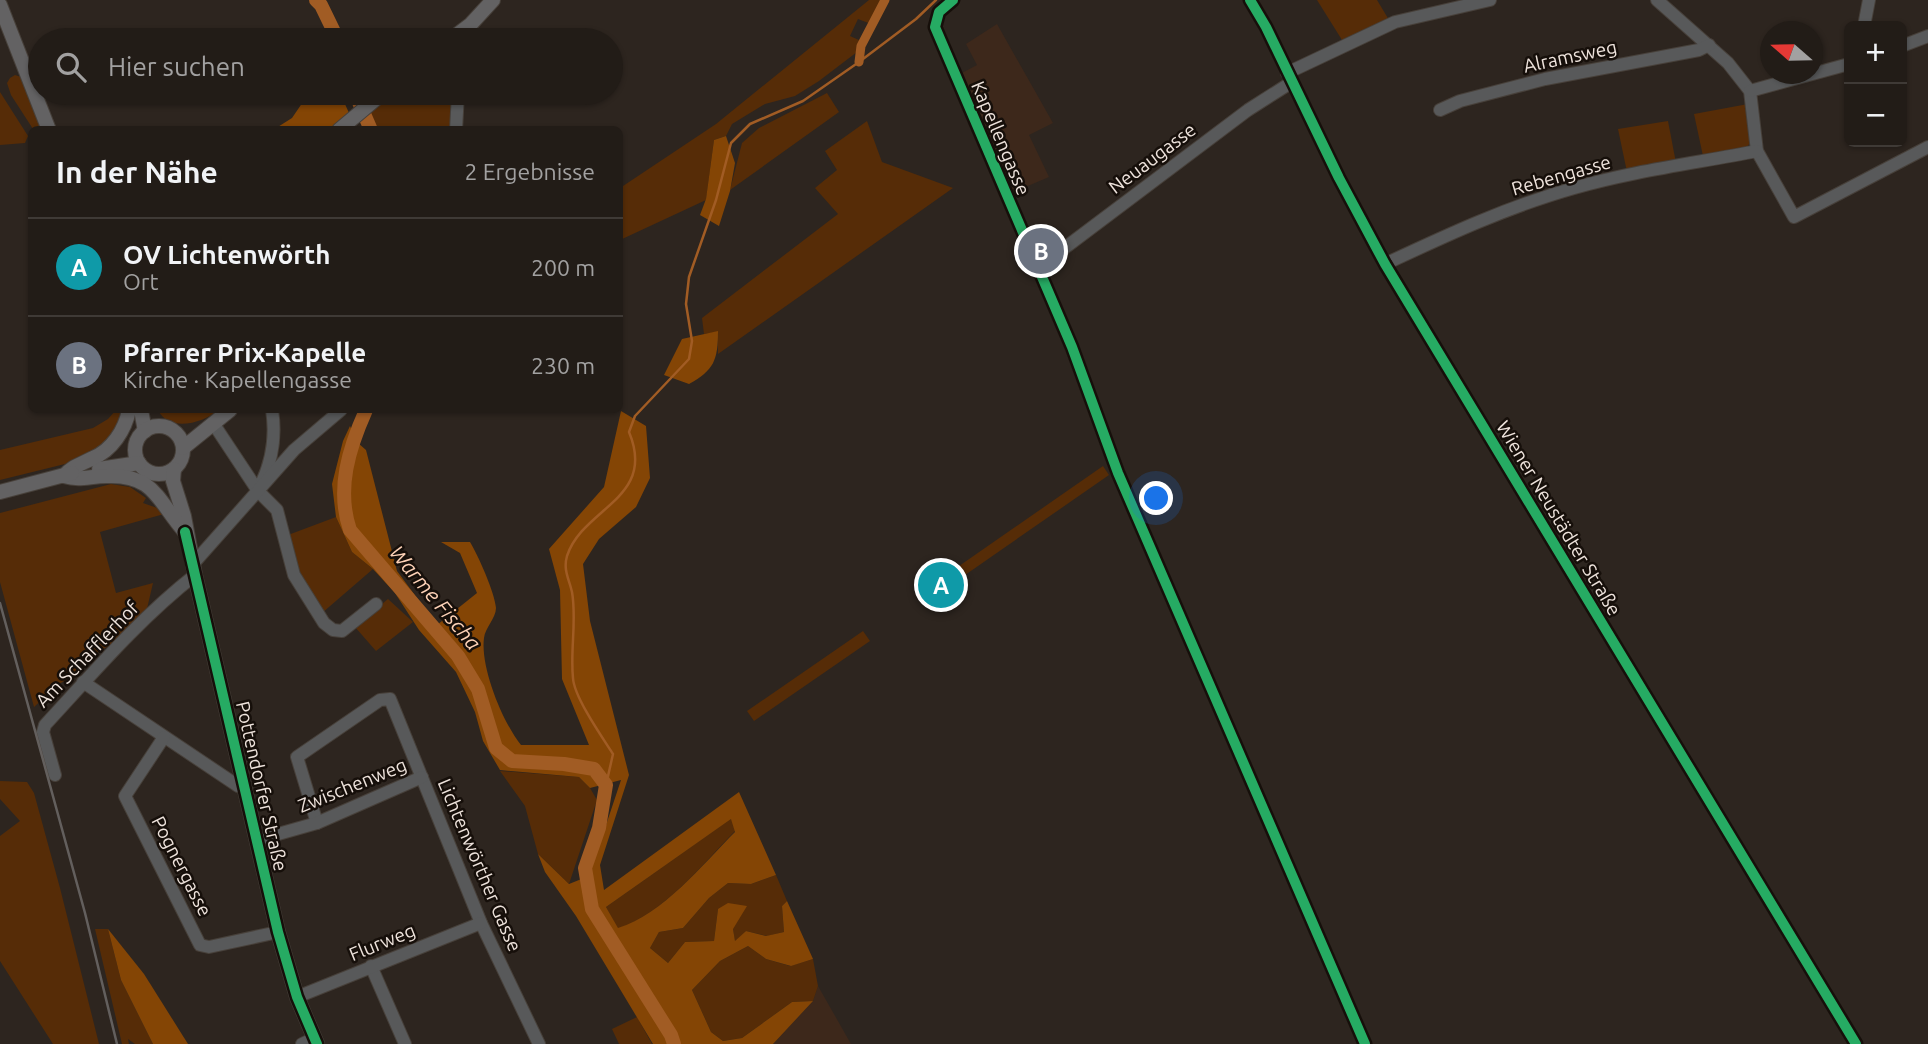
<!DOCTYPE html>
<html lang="de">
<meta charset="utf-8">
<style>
:root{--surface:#221c17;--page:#2e2924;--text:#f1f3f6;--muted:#a2a1a1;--line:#3f3a36;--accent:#0b8043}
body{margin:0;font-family:Ubuntu,sans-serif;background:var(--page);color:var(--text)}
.controls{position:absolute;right:21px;top:21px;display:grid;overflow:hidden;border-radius:10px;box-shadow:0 2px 5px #0004}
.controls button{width:63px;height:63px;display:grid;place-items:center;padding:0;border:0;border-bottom:2px solid var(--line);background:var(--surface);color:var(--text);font:35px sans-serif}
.compass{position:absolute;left:1760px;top:21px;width:63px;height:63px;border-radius:50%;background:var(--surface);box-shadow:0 2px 5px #0004;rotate:290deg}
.you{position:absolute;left:1157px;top:499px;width:24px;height:24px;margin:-18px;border:5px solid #fff;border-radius:50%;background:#1a73e8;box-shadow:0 0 0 10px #1a73e833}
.badge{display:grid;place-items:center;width:46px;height:46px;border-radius:50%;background:var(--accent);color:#fff;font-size:23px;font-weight:700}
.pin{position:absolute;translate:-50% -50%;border:4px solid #fff;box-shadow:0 2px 7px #0006}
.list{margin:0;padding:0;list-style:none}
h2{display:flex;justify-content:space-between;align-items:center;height:91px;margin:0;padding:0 28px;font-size:30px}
h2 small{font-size:23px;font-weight:400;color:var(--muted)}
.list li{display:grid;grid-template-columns:46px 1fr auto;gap:21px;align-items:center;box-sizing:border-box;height:98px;padding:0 28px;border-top:2px solid var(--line)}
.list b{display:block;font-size:26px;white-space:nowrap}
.list p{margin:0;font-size:23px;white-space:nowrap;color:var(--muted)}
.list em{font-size:23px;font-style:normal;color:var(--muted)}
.icon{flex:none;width:38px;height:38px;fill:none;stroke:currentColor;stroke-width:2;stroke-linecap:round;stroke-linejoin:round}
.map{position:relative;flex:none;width:1928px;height:1044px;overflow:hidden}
.search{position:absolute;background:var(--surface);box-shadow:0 2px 5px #0004;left:28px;top:28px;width:595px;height:77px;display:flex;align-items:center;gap:18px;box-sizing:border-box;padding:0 24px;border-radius:38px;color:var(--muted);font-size:26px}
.panel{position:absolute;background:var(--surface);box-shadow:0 2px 5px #0004;left:28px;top:126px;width:595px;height:287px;border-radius:10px}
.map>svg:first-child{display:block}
</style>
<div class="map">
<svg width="1928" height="1044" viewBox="0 0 1928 1044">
<rect width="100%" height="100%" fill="#2d251f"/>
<g fill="#3d281b">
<polygon points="997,24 1053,123 1029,135 1049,177 1011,193 962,73 977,65 966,44"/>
<polygon points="818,986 851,1044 773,1044 813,1001"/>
</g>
<g fill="#562c07">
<polygon points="869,0 882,0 871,24 858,19 850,36 861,41 857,52 819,81 795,96 765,104 732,124 726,136 714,140 706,200 620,240 620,188 716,124"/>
<polygon points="1317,0 1377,0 1389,20 1342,40"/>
<polygon points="15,75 21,77 44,129 33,129 11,95 7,83 10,78"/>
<polygon points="0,92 28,136 25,143 0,145"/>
<polygon points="396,93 462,93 461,129 377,129 370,111"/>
<polygon points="827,93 839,112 730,190 742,143 759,128"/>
<polygon points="1748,104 1752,141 1744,150 1703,156 1694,114"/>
<polygon points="867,121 882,162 953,188 718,354 718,332 704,334 702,318 838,214 815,188 837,170 825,151"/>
<polygon points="1668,121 1676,163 1627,172 1618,129"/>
<polygon points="116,410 126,410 108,443 69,463 0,480 0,450 93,428 108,419"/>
<path d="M158,410h61c-16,13 -50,23 -61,0z"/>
<polygon points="1103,466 1109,475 955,582 949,573"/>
<polygon points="111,484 130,487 146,498 143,503 166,511 164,514 100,532 116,593 153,583 146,613 115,642 90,657 83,670 59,684 34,707 0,582 0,513"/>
<polygon points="336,517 352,552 373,569 322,613 299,576 288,535"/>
<polygon points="388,599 413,622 376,651 355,627"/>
<polygon points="863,631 870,641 754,721 747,711"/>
<polygon points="500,771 579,777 590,788 597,800 569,884 538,854 525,806"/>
<polygon points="0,781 27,782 34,793 60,888 99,1044 53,1044 0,961 0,836 20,821 0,799"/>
<path d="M732,818l3,13c-35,36 -69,80 -117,98l-12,-22z"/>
<polygon points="776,875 787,901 782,906 784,932 767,936 746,931 735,942 733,929 718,909 714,941 685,942 668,963 650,948 659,932 683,928 709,898 728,883 751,884"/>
<polygon points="95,929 108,929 121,980 153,1044 135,1044 128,1039 129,1044 122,1044"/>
<polygon points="748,946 766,959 790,966 813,959 818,986 813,1001 792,1002 742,1038 723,1041 711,1032 692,990 720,961"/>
<polygon points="637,1017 652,1044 619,1044 612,1029"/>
</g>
<g fill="#844505" fill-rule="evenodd">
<polygon points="309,93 340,93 349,113 329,129 273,130 292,118"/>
<polygon points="726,136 735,163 730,191 719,226 700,215 706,199 714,140"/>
<path d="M718,331c0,29 -4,39 -29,53l-25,-9 18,-36z"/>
<path d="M621,411l25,15 4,52 -14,29 -37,32 -16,25 7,57 39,154 -29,90 4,25 135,-98 37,83 -25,9 -23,-1 -19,15 -26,30 -24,4 -9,16 18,15 17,-21 29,-1 4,-32 10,-6 19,3 -14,23 2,12 11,-10 20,5 18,-4 -2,-26 5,-5 26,58 -22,7 -25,-7 -18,-13 -28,15 -28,29 19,42 12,9 19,-3 50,-36 21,-1 -40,43h-120l-77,-128 -31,-44 -7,-18 31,30 20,-8 32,-96 -31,8 -11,-11 -79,-7 -17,-29 -8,-29 -19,-40 -37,-42 -24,-37 -22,-24 -21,-17 -16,-35 -4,-33 11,-43 7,-15 8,17 8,7 31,121 40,54 40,-32 -17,-40 -19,-11h29c8,13 25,51 26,66 0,10 -11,20 -12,30 -4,29 19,85 37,107h68l-27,-66 -2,-89 -11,-41 55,-62zM731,819l4,13c-33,33 -72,82 -117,96l-12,-21z"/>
<polygon points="108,929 144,974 188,1044 153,1044 121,980"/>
</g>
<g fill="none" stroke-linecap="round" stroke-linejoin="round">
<path stroke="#a15c24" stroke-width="2.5" d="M606,785l7,-31c-11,-17 -39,-57 -40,-76 -3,-28 4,-58 -1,-86 -3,-13 -9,-22 -5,-36 16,-49 90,-57 62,-124l6,-16 54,-57 3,-18 -6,-37 3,-27 27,-77 15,-57 19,-19 53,-23 56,-39 57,-43 20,-19"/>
<polyline stroke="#a15c24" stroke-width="9" points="859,62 861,46 885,0"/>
<g stroke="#a15c24" stroke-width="14">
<polyline points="316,0 321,5 338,40"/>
<polyline points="355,93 371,130"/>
<path d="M366,410c-17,38 -30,79 -16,120l108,126 20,33 18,59 16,13 52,3 30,5 12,16 -7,43 -14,40 7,41 79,126 3,9"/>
</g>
<g stroke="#47403a" stroke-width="14">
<g id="minor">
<polyline points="953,0 939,12 935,27 1072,347 1118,473 1365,1044"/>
<polyline points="1250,0 1266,27 1339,178 1385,264 1856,1044"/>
<polyline points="1657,0 1728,63 1750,91 1757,151 1794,217 1928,147"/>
<polyline points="1864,26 1869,0"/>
<polyline points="1902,46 1928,36"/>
<polyline points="1287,73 1395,22 1490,0"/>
<polyline points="1750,91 1849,64"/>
<polyline points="1440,110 1460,101 1545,79 1699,50 1709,45"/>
<polyline points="456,130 458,93"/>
<path d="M1385,264c62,-29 122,-57 189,-76 59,-17 122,-25 183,-37"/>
<polyline points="1038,268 1248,110 1292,82"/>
<polyline points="213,423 258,491 277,510 294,575 324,623 333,630 342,631 376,604"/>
<path d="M262,482c11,-24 14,-47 10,-72"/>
<polyline points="192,565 294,450 341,410"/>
<polyline points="83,682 238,786 244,786"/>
<polyline points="164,737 125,796 200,945 209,947 278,932"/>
<path d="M55,775l-12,-43 2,-7c48,-52 95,-107 150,-150"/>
<polyline points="317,823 297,757 380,700 390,699 481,923 539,1044"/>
<polyline points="257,840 317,823 422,777"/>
<polyline points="371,966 405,1044"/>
<polyline points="297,997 481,923"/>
<polyline points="302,1044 315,1038"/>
</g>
</g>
<g stroke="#47403a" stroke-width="16">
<g id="major">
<polyline points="0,5 49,130"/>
<polyline points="450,40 471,24 493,0"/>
<polyline points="339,130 383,93"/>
<polyline points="141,410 145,431"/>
<circle cx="159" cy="450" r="24"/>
<polyline points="183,448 230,410"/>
<polyline points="99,469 139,463"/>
<polyline points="174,469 173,481 184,516 195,575 278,932 297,997 317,1044"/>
<path d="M64,476c17,5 25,0 43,0 48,-2 51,26 78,56"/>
<path d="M64,476c8,-10 18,-12 29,-18 19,-8 32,-28 36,-48"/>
<polyline points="0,492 72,473"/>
</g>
</g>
<use href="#minor" stroke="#58595a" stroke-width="12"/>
<use href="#major" stroke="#636263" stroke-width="14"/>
<polyline stroke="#635f5d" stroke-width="2.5" points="0,603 85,913 117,1044"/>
<g stroke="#160f0a" stroke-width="15">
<g id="cycleway">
<polyline points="953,0 939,12 935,27 1072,347 1118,473 1365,1044"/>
<polyline points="1250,0 1266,27 1339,178 1385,264 1856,1044"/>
<polyline points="185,532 278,932 297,997 317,1044"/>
</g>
</g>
<use href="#cycleway" stroke="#26ab63" stroke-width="10"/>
</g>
<g text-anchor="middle" stroke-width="5" stroke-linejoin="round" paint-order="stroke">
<g font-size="19" fill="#eee3dc" stroke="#160f0a">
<text transform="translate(1570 56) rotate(-12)" y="7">Alramsweg</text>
<text transform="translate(1001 138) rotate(67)" y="7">Kapellengasse</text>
<text transform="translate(1152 158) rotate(-37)" y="7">Neuaugasse</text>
<text transform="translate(1561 175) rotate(-16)" y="7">Rebengasse</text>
<text transform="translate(1559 518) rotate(59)" y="7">Wiener Neustädter Straße</text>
<text transform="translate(87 654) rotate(-46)" y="7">Am Schafflerhof</text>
<text transform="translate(352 785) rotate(-22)" y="7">Zwischenweg</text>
<text transform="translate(262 786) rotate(77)" y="7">Pottendorfer Straße</text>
<text transform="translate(480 865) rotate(67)" y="7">Lichtenwörther Gasse</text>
<text transform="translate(182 866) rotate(63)" y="7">Pognergasse</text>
<text transform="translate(382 942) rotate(-22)" y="7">Flurweg</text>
</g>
<g font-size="21" font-style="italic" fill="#fdd2b7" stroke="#160f0a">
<text transform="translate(435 598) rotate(50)" y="7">Warme Fischa</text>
</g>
</g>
</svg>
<div class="controls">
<button>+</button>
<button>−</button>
</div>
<svg class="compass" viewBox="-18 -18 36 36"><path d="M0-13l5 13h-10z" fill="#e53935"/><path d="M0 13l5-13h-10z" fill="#a2a1a1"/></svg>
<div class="you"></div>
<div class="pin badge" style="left:941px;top:585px;background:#0f9aa8">A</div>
<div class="pin badge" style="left:1041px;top:251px;background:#6b7280">B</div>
<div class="search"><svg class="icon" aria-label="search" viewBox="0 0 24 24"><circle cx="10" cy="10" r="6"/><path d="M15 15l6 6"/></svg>Hier suchen</div>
<section class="panel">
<h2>In der Nähe<small>2 Ergebnisse</small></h2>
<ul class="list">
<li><span class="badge" style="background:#0f9aa8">A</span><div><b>OV Lichtenwörth</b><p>Ort</p></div><em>200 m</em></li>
<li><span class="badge" style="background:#6b7280">B</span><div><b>Pfarrer Prix-Kapelle</b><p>Kirche · Kapellengasse</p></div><em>230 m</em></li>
</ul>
</section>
</div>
